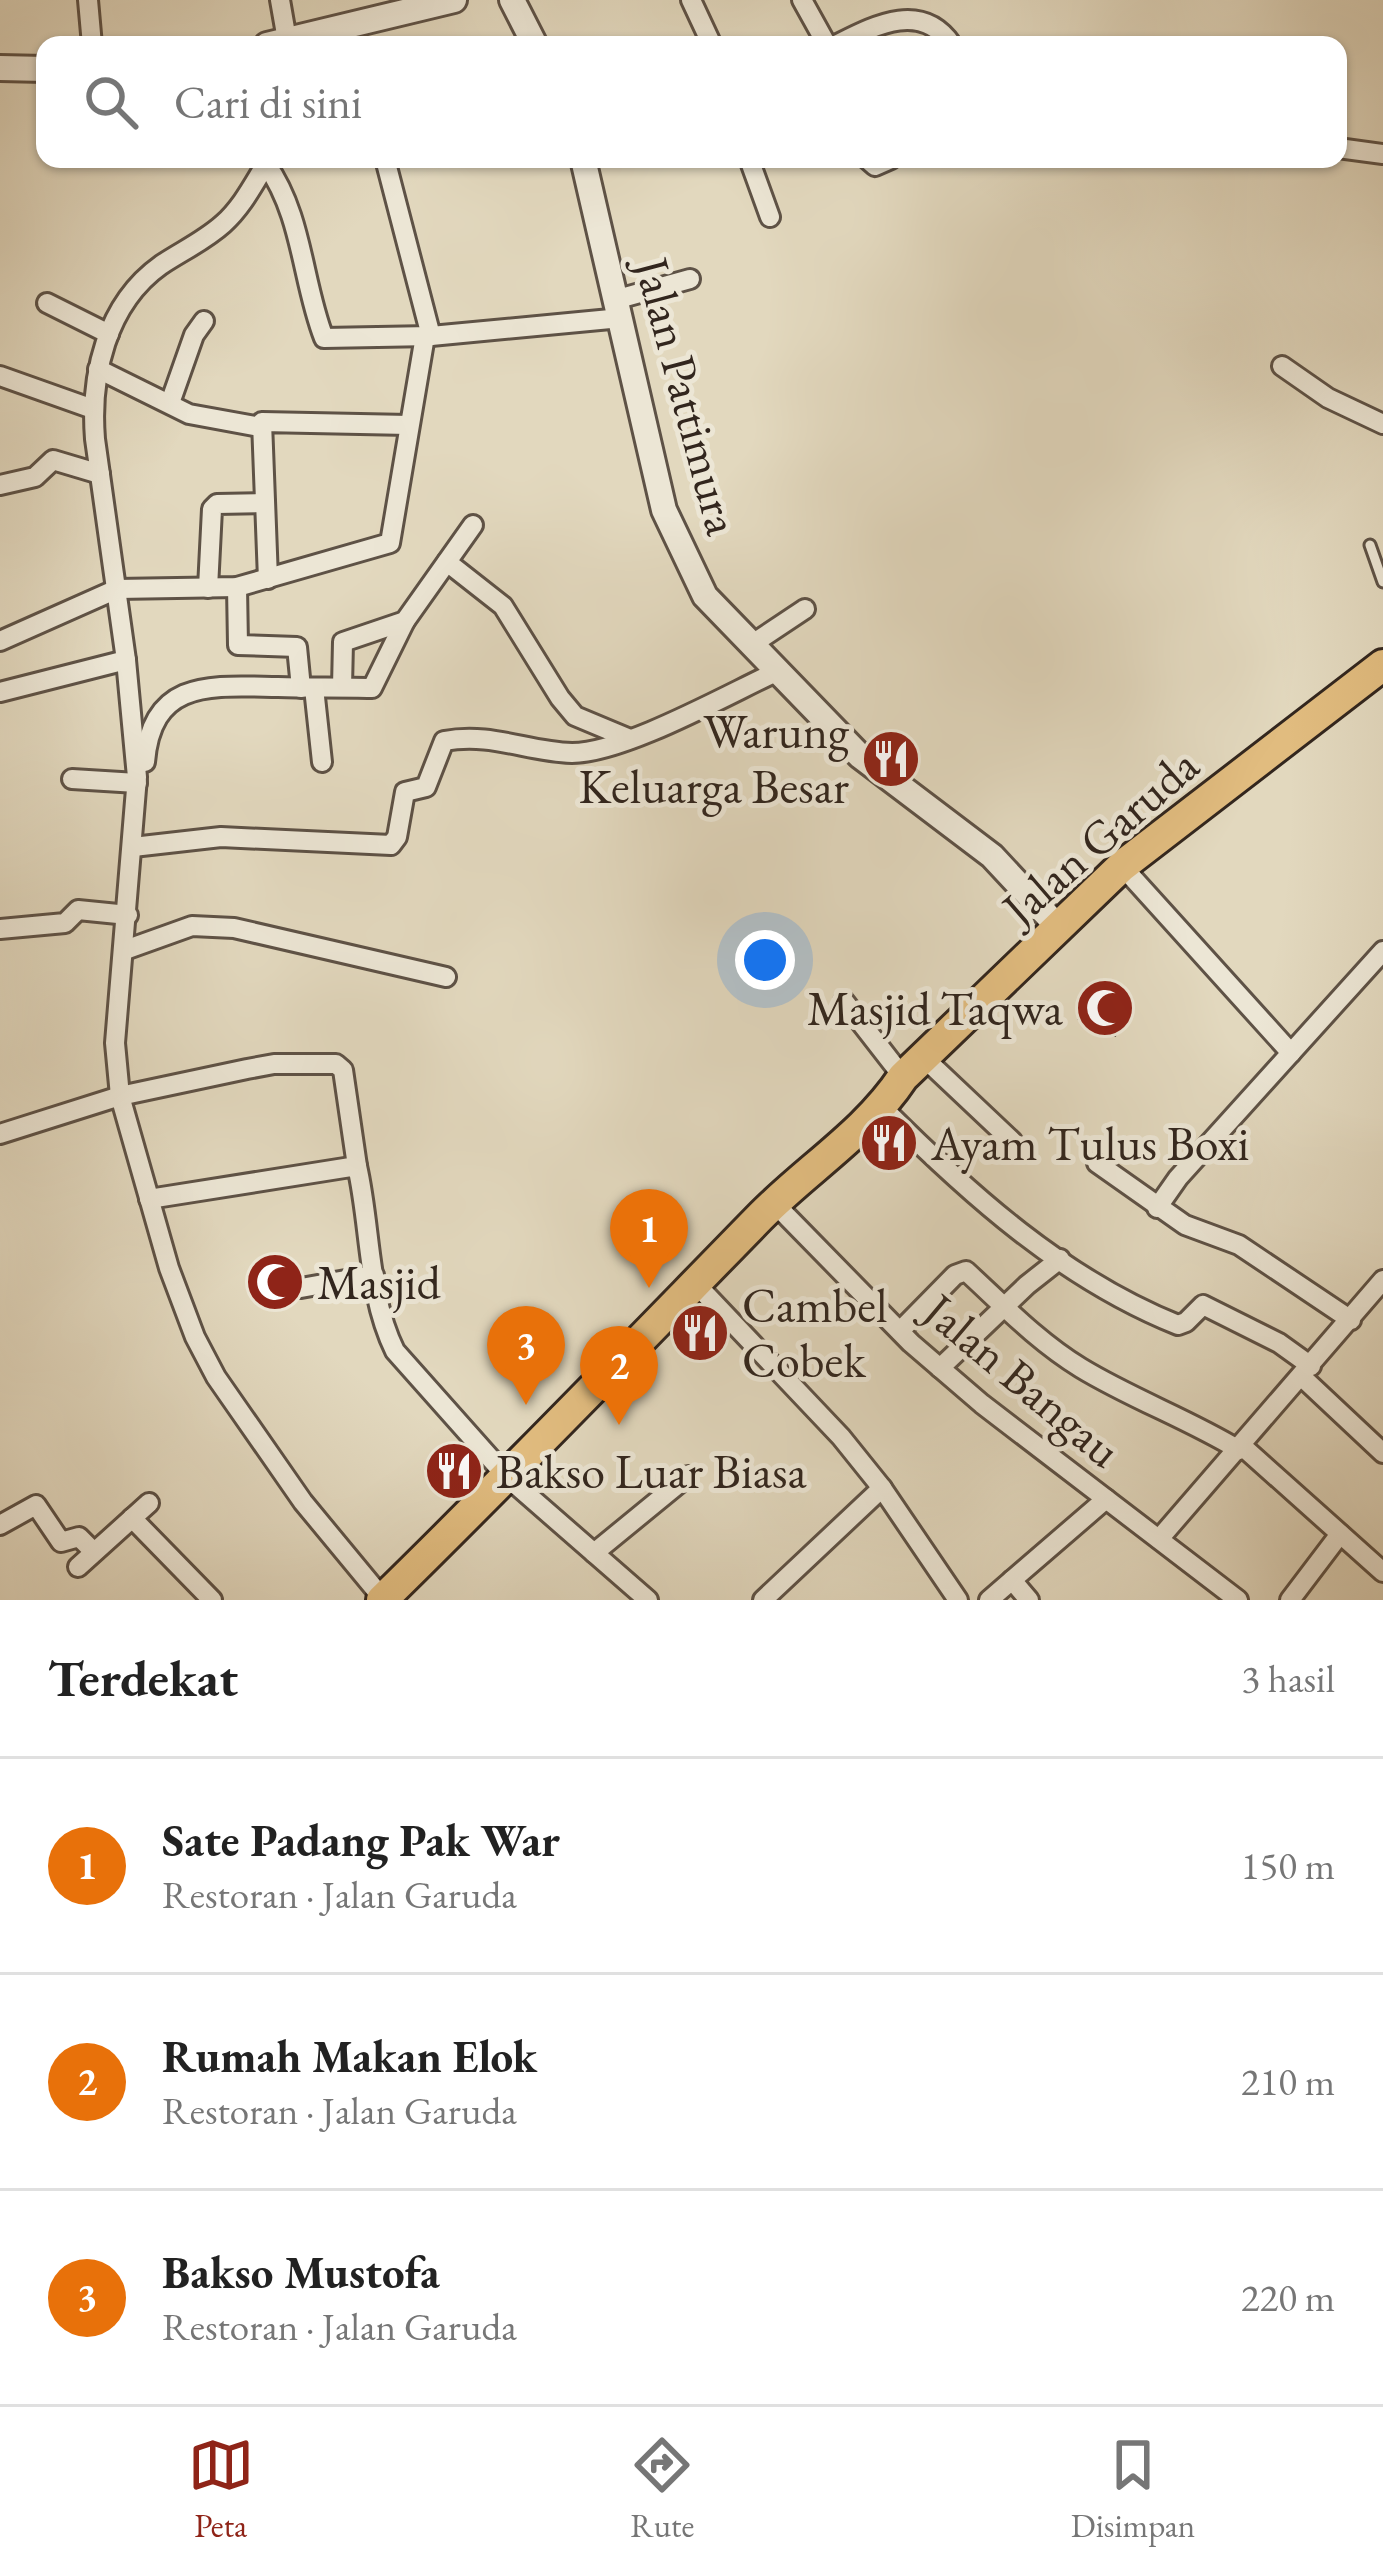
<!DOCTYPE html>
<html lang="id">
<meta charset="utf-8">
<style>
:root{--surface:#fff;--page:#f6f6f6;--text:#222;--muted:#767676;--line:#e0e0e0;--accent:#8f2418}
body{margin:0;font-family:"EB Garamond",serif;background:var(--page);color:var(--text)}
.you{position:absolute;left:765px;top:960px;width:42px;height:42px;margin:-30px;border:9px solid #fff;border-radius:50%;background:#1a73e8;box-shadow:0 0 0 18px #1a73e833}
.badge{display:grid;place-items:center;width:78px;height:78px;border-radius:50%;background:var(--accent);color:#fff;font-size:39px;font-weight:700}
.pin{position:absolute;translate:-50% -99px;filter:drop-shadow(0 3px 6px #0008)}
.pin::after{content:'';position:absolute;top:63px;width:42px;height:36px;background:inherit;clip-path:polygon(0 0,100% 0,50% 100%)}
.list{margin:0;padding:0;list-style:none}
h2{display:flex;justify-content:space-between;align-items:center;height:156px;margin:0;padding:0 48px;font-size:51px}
h2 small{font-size:39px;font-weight:400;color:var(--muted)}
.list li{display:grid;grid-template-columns:78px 1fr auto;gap:36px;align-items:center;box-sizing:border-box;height:216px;padding:0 48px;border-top:3px solid var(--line)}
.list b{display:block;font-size:45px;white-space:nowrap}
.list p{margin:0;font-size:39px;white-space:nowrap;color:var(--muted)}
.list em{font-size:39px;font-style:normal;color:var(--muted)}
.icon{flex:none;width:66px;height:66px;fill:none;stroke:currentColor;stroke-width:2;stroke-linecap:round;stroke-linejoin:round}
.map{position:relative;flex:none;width:1383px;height:1600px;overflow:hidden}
.search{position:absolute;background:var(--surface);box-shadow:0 3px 9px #0004;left:36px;right:36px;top:36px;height:132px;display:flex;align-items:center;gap:30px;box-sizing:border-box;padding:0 42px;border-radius:24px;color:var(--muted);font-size:45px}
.sheet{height:804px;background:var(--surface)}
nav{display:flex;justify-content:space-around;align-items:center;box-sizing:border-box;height:168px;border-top:3px solid var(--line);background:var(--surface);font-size:33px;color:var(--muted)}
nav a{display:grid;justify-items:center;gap:6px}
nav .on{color:var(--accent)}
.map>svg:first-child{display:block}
</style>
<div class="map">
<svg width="1383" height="1600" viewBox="0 0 1383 1600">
<rect width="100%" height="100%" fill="#e2d8be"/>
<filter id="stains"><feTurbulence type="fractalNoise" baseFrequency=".00167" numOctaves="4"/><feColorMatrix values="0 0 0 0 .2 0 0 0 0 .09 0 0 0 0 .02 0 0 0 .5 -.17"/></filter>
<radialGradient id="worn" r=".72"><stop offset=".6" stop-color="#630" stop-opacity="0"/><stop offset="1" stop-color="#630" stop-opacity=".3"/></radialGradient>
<polygon fill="#e09a75" stroke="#32261e" stroke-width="3" points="1095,982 1131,998 1115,1035 1079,1019"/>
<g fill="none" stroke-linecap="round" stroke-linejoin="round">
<g stroke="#5e5246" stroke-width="15">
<polyline id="service" points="1370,545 1383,582"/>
</g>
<g stroke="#5e5246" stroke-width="24">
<g id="minor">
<polyline points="88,0 92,45"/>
<polyline points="280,0 287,40"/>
<polyline points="691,0 712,45"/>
<polyline points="802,0 827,45"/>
<path d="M836,45c38,-19 85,-45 116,0"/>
<polyline points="1338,148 1383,154"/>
<path d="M264,159l2,5c-13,21 -24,43 -43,60 -19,17 -41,27 -62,41 -55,39 -71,111 -66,174l31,221 11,117 -22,266 5,53 49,172 26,69 21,40 87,125 81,98"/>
<polyline points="385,159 431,336"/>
<polyline points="749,159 770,217"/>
<polyline points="867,159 875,166 891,159"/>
<path d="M266,164c37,52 36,118 58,174l107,-2 190,-18"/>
<polyline points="618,299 690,279"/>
<polyline points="47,303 109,334"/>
<polyline points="1282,366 1328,398 1383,424"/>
<polyline points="98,369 189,414 260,427"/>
<polyline points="0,376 93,409"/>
<polyline points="170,403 194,335 204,321"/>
<polyline points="0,485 35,477 53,460 100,474"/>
<polyline points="447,562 503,606 560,698 575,716 630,739"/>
<polyline points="268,579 262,422 409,425"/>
<polyline points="237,587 238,645 297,647 301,688"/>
<polyline points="208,588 212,509 217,504 265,503"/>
<polyline points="0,641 117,589 237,587 390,543 425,336"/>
<polyline points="751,645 805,609"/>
<polyline points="342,687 343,642 405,621 473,525"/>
<polyline points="314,688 322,762"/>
<polyline points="0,692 126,660"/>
<path d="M145,762c7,-84 67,-76 133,-75 31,1 63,0 94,1l33,-67"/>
<polyline points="72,779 137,783"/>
<path d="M133,847l88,-10 170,8 6,-8 8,-45 21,-5 18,-46c48,-9 83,11 128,12 52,0 156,-59 206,-82"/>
<polyline points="1122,866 1291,1053"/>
<polyline points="0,929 65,923 78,910 128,915"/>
<polyline points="125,950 192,926 234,928 446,977"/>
<polyline points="844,1001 903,1077"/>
<polyline points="923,1057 1012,1141"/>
<path d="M883,1108c86,86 180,171 295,217l8,-3 17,-17 76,38 32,23"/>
<polyline points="0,1134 120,1096 247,1069 274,1064 336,1064 343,1070 357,1166"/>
<polyline points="1097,1163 1185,1225 1239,1245 1351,1320"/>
<path d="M149,1199l208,-33c14,61 10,128 38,185l112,126 141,123"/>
<polyline points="774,1203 911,1343 982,1404 1238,1600"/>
<polyline points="1157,1208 1178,1178 1383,951"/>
<polyline points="695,1283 841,1437 882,1488 958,1600"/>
<polyline points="301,1288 374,1275"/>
<path d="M900,1331l55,-56 11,-4c37,34 71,70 115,97 51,31 107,51 158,82"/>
<polyline points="940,1368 1027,1285 1060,1259"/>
<polyline points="1302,1377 1383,1453"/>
<polyline points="1242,1446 1383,1572"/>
<polyline points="132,1518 212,1600"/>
<polyline points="0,1525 36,1505 61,1542 79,1537 93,1551"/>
<polyline points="1159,1539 1383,1280"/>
<polyline points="594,1553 688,1476"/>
<polyline points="78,1567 149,1503"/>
<polyline points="1012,1580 1029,1600"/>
<polyline points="763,1600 882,1488"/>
<polyline points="989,1600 1106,1499"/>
<polyline points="1290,1600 1340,1534"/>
</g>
</g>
<g stroke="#5e5246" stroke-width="30">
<g id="tertiary">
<polyline points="512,0 535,45"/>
<polyline points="267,45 454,0"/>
<polyline points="0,68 45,69"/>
<polyline points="583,159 664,510 705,596 860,756 992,856 1060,929"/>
</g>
</g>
<g stroke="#32261e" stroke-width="36">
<path id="trunk" d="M382,1600c129,-126 253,-255 378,-383 47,-48 106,-84 143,-140l219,-211 261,-201"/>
</g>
<use href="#service" stroke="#ece6d5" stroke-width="9"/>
<use href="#minor" stroke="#ece6d5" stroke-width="18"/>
<use href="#tertiary" stroke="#ece6d5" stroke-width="24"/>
<use href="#trunk" stroke="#e1bc7f" stroke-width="30"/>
</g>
<defs>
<g id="restaurant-disc" transform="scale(3)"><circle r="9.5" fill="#8f2418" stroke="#ece6d5"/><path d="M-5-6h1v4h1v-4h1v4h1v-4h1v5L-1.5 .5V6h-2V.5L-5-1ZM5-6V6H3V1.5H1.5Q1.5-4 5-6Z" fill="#fff"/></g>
<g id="mosque-disc" transform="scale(3)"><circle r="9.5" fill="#8f2418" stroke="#ece6d5"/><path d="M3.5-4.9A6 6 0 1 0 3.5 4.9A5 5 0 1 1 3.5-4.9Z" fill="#fff"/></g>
</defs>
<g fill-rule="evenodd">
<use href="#restaurant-disc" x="891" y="759"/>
<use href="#mosque-disc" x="1105" y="1008"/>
<use href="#restaurant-disc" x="889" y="1143"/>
<use href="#mosque-disc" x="275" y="1282"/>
<use href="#restaurant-disc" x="700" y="1333"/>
<use href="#restaurant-disc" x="454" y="1471"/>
</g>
<g text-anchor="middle" stroke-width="10" stroke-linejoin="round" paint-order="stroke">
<g font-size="48" fill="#32261e" stroke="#ece6d5">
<text transform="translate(688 396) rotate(75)" y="17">Jalan Pattimura</text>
<text transform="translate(1100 836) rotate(-41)" y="17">Jalan Garuda</text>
<text transform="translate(1023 1380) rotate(40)" y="17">Jalan Bangau</text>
</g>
<g font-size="48" fill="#32261e" stroke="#ece6d5" text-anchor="start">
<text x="849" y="748" text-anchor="end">Warung<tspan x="849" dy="55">Keluarga Besar</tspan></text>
<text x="1063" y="1025" text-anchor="end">Masjid Taqwa</text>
<text x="931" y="1160">Ayam Tulus Boxi</text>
<text x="317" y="1299">Masjid</text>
<text x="742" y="1322">Cambel<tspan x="742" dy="55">Cobek</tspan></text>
<text x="496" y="1488">Bakso Luar Biasa</text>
</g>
</g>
<rect width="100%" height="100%" filter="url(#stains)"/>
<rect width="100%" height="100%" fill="url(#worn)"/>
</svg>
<div class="you"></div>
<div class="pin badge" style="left:649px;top:1288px;background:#e8710a">1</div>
<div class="pin badge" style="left:619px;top:1425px;background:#e8710a">2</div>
<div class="pin badge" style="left:526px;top:1405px;background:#e8710a">3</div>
<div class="search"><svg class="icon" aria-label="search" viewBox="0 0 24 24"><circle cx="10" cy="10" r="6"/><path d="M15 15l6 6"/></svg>Cari di sini</div>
</div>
<section class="sheet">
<h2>Terdekat<small>3 hasil</small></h2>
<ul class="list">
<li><span class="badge" style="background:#e8710a">1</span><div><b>Sate Padang Pak War</b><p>Restoran · Jalan Garuda</p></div><em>150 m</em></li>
<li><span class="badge" style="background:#e8710a">2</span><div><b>Rumah Makan Elok</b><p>Restoran · Jalan Garuda</p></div><em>210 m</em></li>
<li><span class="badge" style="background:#e8710a">3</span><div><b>Bakso Mustofa</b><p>Restoran · Jalan Garuda</p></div><em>220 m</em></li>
</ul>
</section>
<nav>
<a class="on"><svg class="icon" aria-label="map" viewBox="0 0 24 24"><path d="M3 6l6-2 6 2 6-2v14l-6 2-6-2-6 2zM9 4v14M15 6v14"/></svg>Peta</a>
<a><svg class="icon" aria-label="directions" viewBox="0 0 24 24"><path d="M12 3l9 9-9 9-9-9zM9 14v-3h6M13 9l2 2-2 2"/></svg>Rute</a>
<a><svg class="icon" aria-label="saved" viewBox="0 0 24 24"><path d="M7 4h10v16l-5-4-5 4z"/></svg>Disimpan</a>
</nav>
